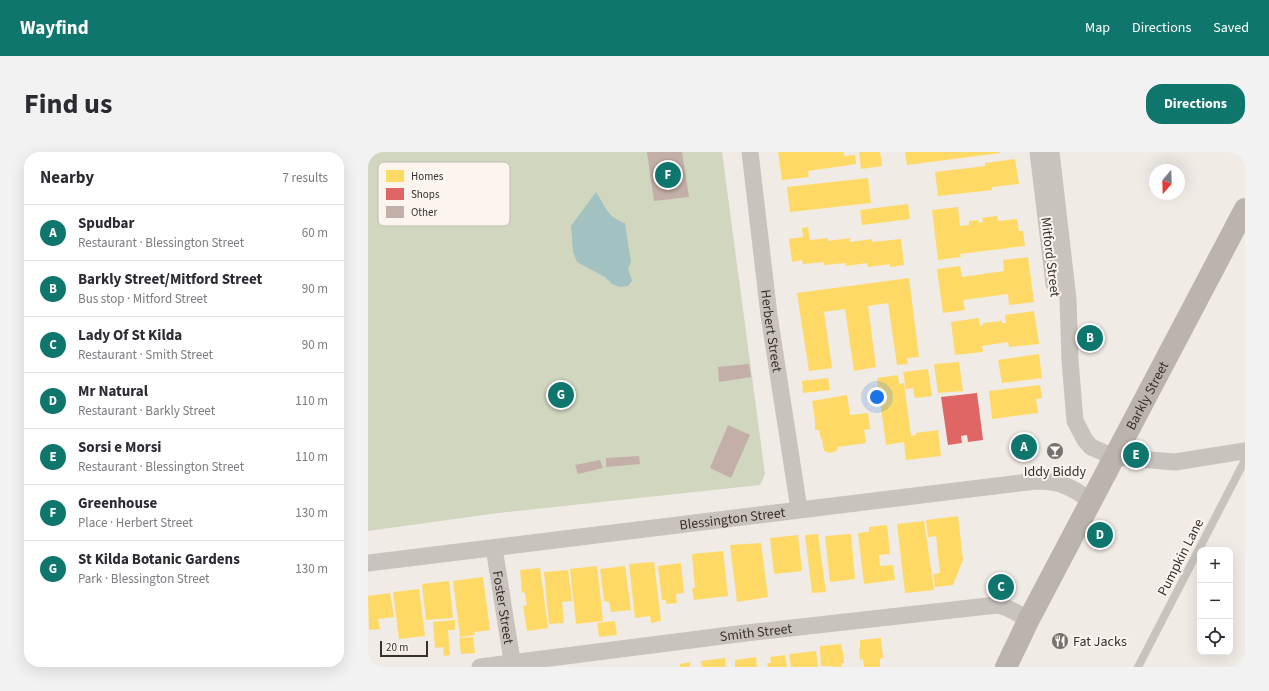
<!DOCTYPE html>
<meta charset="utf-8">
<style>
:root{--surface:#fff;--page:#f2f2f3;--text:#2b2b33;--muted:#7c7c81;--line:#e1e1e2;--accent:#0f766e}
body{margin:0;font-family:"Source Sans 3",sans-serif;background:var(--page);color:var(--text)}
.controls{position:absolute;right:12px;bottom:12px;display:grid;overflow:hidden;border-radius:8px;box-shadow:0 4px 16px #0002}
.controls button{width:36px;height:36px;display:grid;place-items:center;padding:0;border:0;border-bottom:1px solid var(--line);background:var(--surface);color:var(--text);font:20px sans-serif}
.compass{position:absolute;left:781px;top:12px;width:36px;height:36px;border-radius:50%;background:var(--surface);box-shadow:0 4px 16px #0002;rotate:199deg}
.scale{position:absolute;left:12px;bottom:10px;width:48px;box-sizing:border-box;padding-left:4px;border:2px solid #3b302b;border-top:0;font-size:11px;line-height:14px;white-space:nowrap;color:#3b302b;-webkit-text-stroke:3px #fbf5ee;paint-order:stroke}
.you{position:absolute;left:509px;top:245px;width:14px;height:14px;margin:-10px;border:3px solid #fff;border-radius:50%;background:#1a73e8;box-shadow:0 0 0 6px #1a73e833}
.badge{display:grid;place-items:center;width:26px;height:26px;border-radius:50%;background:var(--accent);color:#fff;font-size:13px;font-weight:700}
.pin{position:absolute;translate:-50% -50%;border:2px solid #fff;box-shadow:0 1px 4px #0006}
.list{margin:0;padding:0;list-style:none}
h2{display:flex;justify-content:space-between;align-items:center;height:52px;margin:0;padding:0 16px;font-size:17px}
h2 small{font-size:13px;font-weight:400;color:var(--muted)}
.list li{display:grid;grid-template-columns:26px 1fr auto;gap:12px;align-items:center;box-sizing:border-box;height:56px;padding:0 16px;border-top:1px solid var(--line)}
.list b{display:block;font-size:15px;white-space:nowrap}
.list p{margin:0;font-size:13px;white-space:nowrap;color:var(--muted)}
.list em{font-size:13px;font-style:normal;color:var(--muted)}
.icon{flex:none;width:22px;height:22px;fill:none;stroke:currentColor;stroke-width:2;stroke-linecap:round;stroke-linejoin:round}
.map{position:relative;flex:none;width:877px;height:515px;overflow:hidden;border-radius:16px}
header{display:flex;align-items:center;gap:24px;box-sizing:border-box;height:56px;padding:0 20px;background:var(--accent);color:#fff}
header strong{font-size:19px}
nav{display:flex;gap:22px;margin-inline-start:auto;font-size:14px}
.intro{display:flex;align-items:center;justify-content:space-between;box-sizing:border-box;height:96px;padding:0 24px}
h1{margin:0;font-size:28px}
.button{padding:10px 18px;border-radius:16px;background:var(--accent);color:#fff;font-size:14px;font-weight:700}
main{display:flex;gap:24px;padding:0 24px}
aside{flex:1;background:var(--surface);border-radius:16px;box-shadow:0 4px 16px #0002}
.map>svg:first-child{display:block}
</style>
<header>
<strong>Wayfind</strong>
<nav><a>Map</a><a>Directions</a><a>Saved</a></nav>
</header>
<div class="intro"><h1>Find us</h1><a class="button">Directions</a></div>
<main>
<aside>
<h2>Nearby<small>7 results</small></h2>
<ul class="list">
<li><span class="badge">A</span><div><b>Spudbar</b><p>Restaurant · Blessington Street</p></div><em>60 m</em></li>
<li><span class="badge">B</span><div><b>Barkly Street/Mitford Street</b><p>Bus stop · Mitford Street</p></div><em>90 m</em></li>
<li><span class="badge">C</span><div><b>Lady Of St Kilda</b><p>Restaurant · Smith Street</p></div><em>90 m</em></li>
<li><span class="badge">D</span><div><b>Mr Natural</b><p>Restaurant · Barkly Street</p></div><em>110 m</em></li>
<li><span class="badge">E</span><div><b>Sorsi e Morsi</b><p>Restaurant · Blessington Street</p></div><em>110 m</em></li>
<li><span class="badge">F</span><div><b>Greenhouse</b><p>Place · Herbert Street</p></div><em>130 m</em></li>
<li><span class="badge">G</span><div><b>St Kilda Botanic Gardens</b><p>Park · Blessington Street</p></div><em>130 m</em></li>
</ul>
</aside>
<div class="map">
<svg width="877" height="515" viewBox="0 0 877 515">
<rect width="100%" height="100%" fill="#f0ebe5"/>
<polygon fill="#d1d6bf" points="0,0 354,0 397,322 392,333 130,361 0,379"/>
<path fill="#a1c2c1" d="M228,40c10,15 11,25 29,31l6,39 -3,6 4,13 -4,5 -8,1 -8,-3 -7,-7 -28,-15 -4,-10 -2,-26z"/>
<g fill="#ffd966">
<polygon points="410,0 476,0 476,4 487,3 488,12 440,19 441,25 414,28"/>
<polygon points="491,0 512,0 514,14 493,17"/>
<polygon points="537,0 632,0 632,1 539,13"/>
<polygon points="647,7 651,32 624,35 624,38 570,44 567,20 617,14 617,11"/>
<polygon points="500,26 503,51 422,60 419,35"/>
<polygon points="540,52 542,67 494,73 492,58"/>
<polygon points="590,55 592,74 601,73 601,69 610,68 611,71 615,70 614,66 629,64 630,69 649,67 651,79 655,79 657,94 592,102 593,105 570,108 564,58"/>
<polygon points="440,75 442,88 460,86 460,89 482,86 482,90 504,87 504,90 533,87 536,113 522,115 522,112 500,115 499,111 478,114 478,111 456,113 456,110 435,112 434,108 424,110 421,87 435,85 434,76"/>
<polygon points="660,105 666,150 641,153 640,142 595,148 597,158 575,161 569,117 592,114 594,125 636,119 635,108"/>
<polygon points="541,126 551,205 539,206 540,212 529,213 520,151 500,154 508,215 486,219 477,157 456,160 464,216 441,219 429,141"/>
<polygon points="666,159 671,192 641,195 640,190 614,194 615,200 587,203 583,170 611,166 612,174 615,173 615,171 634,169 634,171 638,171 637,163"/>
<polygon points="671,202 674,226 634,231 630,208"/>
<polygon points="591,210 595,239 570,241 566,212"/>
<polygon points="560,217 564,244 547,246 545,236 538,237 535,220"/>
<polygon points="530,223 531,232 536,231 543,284 548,283 548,281 570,278 573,304 538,308 536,290 518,293 509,226"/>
<polygon points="460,226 462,238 435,241 434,229"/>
<polygon points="672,233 674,246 668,247 670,261 624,267 621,239"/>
<polygon points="479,243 482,263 500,261 502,277 496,278 498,291 469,295 470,297 466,300 461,301 456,299 454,287 453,287 451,278 447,278 447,268 444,249"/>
<polygon points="590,364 595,408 585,433 567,435 565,422 572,421 568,384 560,385 558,368"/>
<polygon points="556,369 566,438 537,441 529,372"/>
<polygon points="519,373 522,402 511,403 512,414 525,413 527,428 496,432 490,381 501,380 501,375"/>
<polygon points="450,382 458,440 444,441 437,383"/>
<polygon points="483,382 487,427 462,430 457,384"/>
<polygon points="430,383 434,419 406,422 402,386"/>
<polygon points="393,391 400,445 369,450 362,393"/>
<polygon points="355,399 360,444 326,448 324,436 327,436 324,402"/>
<polygon points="286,410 293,469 283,471 282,464 267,466 261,412"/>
<polygon points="313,411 316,441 308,442 309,451 298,452 298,448 294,448 290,414"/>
<polygon points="229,414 235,469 208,472 202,417"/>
<polygon points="257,414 263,458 243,460 241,450 236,449 232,417"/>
<polygon points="172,416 180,476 159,479 155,454 159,453 157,441 154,440 152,418"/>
<polygon points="200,418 204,449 194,450 196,471 181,472 176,420"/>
<polygon points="115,425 122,478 106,480 107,483 92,485 85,429"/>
<polygon points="81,429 85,466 58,468 54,432"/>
<polygon points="51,437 57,484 31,487 25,440"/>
<polygon points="22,441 26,465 10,467 12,477 1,478 0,444"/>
<polygon points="87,468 87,478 80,478 82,503 76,504 75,495 67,496 65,470"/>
<polygon points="247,469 249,483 231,485 229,471"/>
<polygon points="105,485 107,501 93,502 91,486"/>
<polygon points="513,486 515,506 512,507 512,515 496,515 495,507 492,508 491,496 492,495 492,488"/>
<polygon points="473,492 474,499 475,499 476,511 473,511 474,515 453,514 452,494"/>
<polygon points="448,499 450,515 423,515 421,502"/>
<polygon points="417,503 419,515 400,515 399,511 403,511 402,505"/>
<polygon points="388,505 389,515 367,515 367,508"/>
<polygon points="357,506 358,515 334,515 333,509"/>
<polygon points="322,510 322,515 312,515 312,512"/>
</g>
<polygon fill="#e06666" points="609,241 615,288 600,290 599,283 593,284 594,291 580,293 573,245"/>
<g fill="#c3afa7">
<polygon points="279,0 314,0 321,45 286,49"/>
<polygon points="381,212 383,225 351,230 350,215"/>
<polygon points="360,273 382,283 363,326 342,316"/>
<polygon points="271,304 272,312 238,315 238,306"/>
<polygon points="232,308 235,316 210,322 207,313"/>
</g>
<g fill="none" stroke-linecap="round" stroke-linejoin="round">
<polyline stroke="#c9c3be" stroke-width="8" points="770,515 877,308"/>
<g stroke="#c9c3be" stroke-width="17">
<path id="s1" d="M382,0l19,163 30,194"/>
<polyline points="670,0 686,132"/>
<polyline points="683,0 700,147 702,208 707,269 717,288 723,295 746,305 807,310 877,299"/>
<path id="s2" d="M126,396l19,119"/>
<path id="s3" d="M0,411l668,-82c24,0 36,6 55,20"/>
<path id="s4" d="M112,515l266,-34 251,-28 8,2 24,12"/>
</g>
<path stroke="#bab3ae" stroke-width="22" id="s5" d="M638,515l23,-48 216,-410"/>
</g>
<defs>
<g id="bar-disc" transform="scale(0.9)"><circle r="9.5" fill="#7a716c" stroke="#fbf5ee"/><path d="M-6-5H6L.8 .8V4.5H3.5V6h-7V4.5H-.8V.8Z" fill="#fff"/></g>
<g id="restaurant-disc" transform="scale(0.9)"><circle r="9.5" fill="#7a716c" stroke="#fbf5ee"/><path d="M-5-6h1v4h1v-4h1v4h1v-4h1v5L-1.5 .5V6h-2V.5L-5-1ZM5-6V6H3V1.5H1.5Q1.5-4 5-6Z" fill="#fff"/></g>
</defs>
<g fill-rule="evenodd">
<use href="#bar-disc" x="687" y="299"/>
<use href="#restaurant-disc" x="692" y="489"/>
</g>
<g text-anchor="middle" stroke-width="4" stroke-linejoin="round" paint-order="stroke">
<g font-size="14" fill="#3b302b" stroke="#fbf5ee">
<text transform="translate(683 105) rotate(83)" y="5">Mitford Street</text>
<text dy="5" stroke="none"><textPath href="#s1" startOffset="180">Herbert Street</textPath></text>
<text dy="5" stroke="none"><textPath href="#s5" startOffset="306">Barkly Street</textPath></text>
<text dy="5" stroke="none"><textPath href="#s3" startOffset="367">Blessington Street</textPath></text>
<text transform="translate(812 405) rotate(-63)" y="5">Pumpkin Lane</text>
<text dy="5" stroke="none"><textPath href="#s2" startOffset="60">Foster Street</textPath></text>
<text dy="5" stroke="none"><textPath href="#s4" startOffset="278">Smith Street</textPath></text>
</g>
<g font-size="14" fill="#3b302b" stroke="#fbf5ee">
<text x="687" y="324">Iddy Biddy</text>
<text x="705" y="494" text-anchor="start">Fat Jacks</text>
</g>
</g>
<rect x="10" y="10" width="132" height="64" rx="6" fill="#fbf5ee" stroke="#c1bab4" stroke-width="1"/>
<rect x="18" y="18" width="18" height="12" fill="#ffd966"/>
<rect x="18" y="36" width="18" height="12" fill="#e06666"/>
<rect x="18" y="54" width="18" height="12" fill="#c3afa7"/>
<g font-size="11" fill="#3b302b">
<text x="43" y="28">Homes</text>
<text x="43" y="46">Shops</text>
<text x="43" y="64">Other</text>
</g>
</svg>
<div class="controls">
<button>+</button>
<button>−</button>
<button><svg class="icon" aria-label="locate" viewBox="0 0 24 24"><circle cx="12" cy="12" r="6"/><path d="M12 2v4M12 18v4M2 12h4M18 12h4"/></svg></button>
</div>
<svg class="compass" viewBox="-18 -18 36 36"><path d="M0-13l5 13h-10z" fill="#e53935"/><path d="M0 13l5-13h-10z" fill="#7c7c81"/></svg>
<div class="scale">20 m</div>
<div class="you"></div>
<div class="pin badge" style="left:656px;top:295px">A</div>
<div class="pin badge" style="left:722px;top:186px">B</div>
<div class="pin badge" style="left:633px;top:435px">C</div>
<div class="pin badge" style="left:732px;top:383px">D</div>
<div class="pin badge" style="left:768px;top:303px">E</div>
<div class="pin badge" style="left:300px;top:23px">F</div>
<div class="pin badge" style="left:193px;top:243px">G</div>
</div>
</main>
